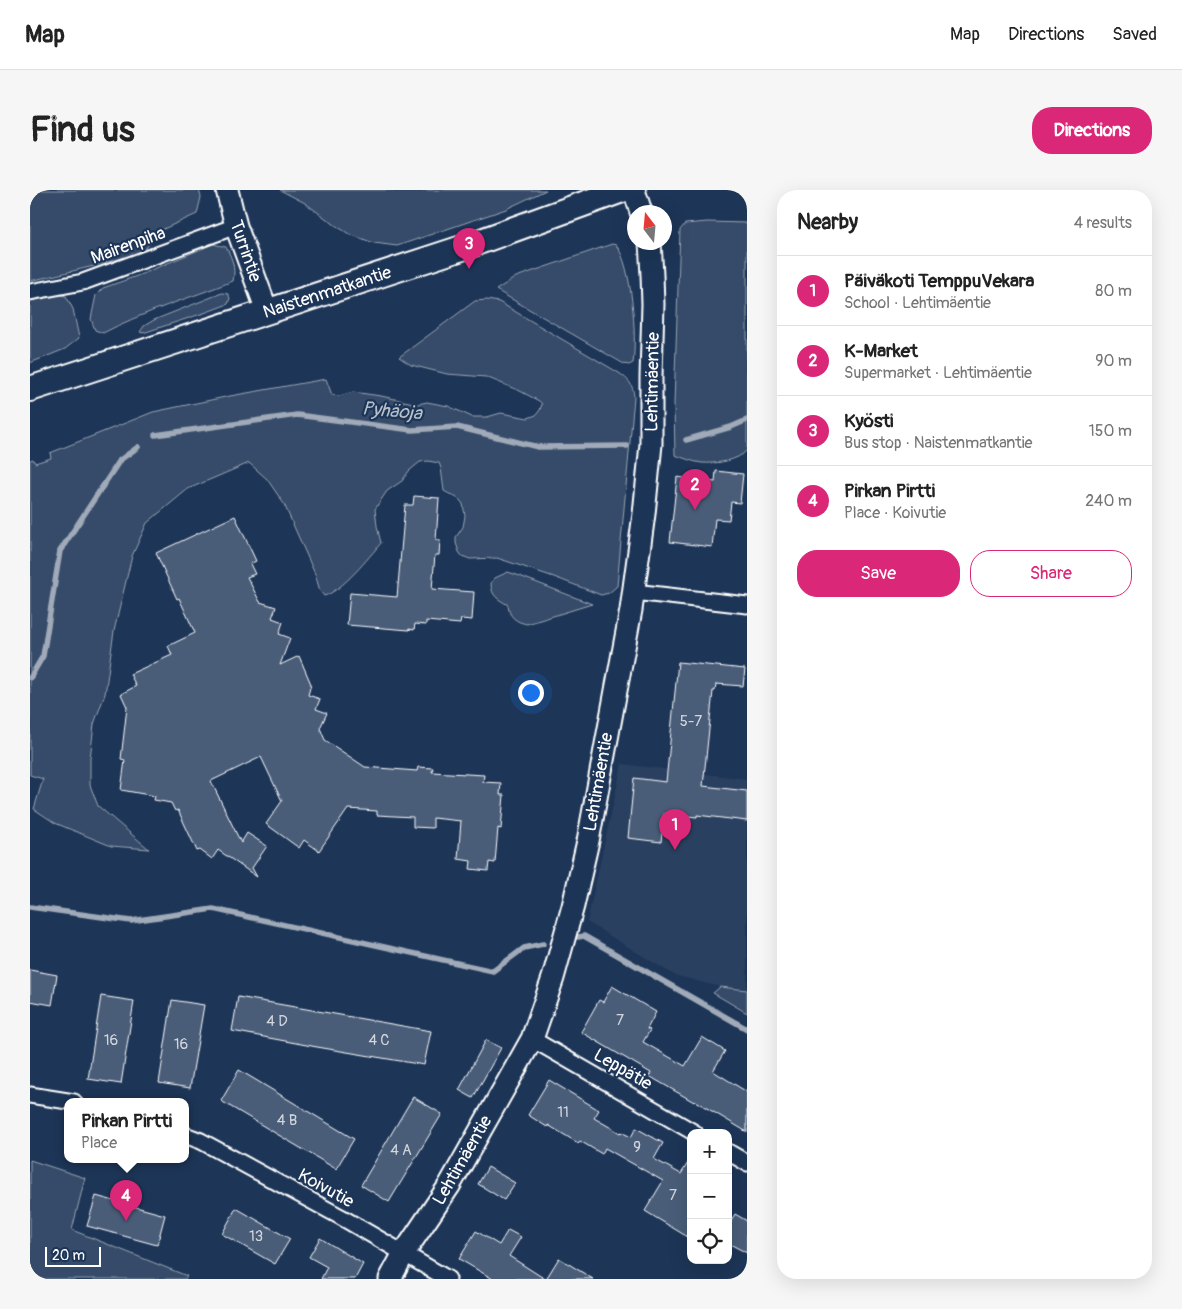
<!DOCTYPE html>
<meta charset="utf-8">
<style>
:root{--surface:#fff;--page:#f6f6f6;--text:#222;--muted:#767676;--line:#e0e0e0;--accent:#db2777}
body{margin:0;font-family:Pangolin,sans-serif;background:var(--page);color:var(--text)}
.controls{position:absolute;right:15px;bottom:15px;display:grid;overflow:hidden;border-radius:10px;box-shadow:0 5px 20px #0002}
.controls button{width:45px;height:45px;display:grid;place-items:center;padding:0;border:0;border-bottom:1px solid var(--line);background:var(--surface);color:var(--text);font:25px sans-serif}
.compass{position:absolute;left:597px;top:15px;width:45px;height:45px;border-radius:50%;background:var(--surface);box-shadow:0 5px 20px #0002;rotate:344deg}
.scale{position:absolute;left:15px;bottom:12px;width:56px;box-sizing:border-box;padding-left:5px;border:2px solid #fff;border-top:0;font-size:14px;line-height:18px;white-space:nowrap;color:#fff;-webkit-text-stroke:4px #1d3557;paint-order:stroke}
.you{position:absolute;left:500px;top:502px;width:18px;height:18px;margin:-12px;border:4px solid #fff;border-radius:50%;background:#1a73e8;box-shadow:0 0 0 8px #1a73e833}
.badge{display:grid;place-items:center;width:32px;height:32px;border-radius:50%;background:var(--accent);color:#fff;font-size:16px;font-weight:700}
.pin{position:absolute;translate:-50% -41px;filter:drop-shadow(0 1px 2px #0008)}
.pin::after{content:'';position:absolute;top:26px;width:18px;height:15px;background:inherit;clip-path:polygon(0 0,100% 0,50% 100%)}
.popup{position:absolute;left:34px;top:908px;width:125px;height:65px;box-sizing:border-box;display:grid;place-content:center;border-radius:10px;background:var(--surface);filter:drop-shadow(0 1px 4px #0005);font-size:16px;white-space:nowrap;color:var(--muted)}
.popup b{font-size:19px;color:var(--text)}
.popup::after{content:'';position:absolute;left:50%;top:100%;margin-left:-10px;border:10px solid transparent;border-top-color:var(--surface)}
.list{margin:0;padding:0;list-style:none}
h2{display:flex;justify-content:space-between;align-items:center;height:65px;margin:0;padding:0 20px;font-size:21px}
h2 small{font-size:16px;font-weight:400;color:var(--muted)}
.list li{display:grid;grid-template-columns:32px 1fr auto;gap:15px;align-items:center;box-sizing:border-box;height:70px;padding:0 20px;border-top:1px solid var(--line)}
.list b{display:block;font-size:19px;white-space:nowrap}
.list p{margin:0;font-size:16px;white-space:nowrap;color:var(--muted)}
.list em{font-size:16px;font-style:normal;color:var(--muted)}
.actions{display:flex;gap:10px;padding:15px 20px}
.actions a{flex:1;padding:11px 0;border:1px solid var(--accent);border-radius:20px;text-align:center;font-size:18px;color:var(--accent)}
.actions .main{background:var(--accent);color:#fff}
.icon{flex:none;width:28px;height:28px;fill:none;stroke:currentColor;stroke-width:2;stroke-linecap:round;stroke-linejoin:round}
.map{position:relative;flex:none;width:717px;height:1089px;overflow:hidden;border-radius:20px}
header{display:flex;align-items:center;gap:30px;box-sizing:border-box;height:70px;padding:0 25px;background:var(--surface);border-bottom:1px solid var(--line)}
header strong{font-size:24px}
nav{display:flex;gap:28px;margin-inline-start:auto;font-size:18px}
.intro{display:flex;align-items:center;justify-content:space-between;box-sizing:border-box;height:120px;padding:0 30px}
h1{margin:0;font-size:35px}
.button{padding:12px 22px;border-radius:20px;background:var(--accent);color:#fff;font-size:18px;font-weight:700}
main{display:flex;gap:30px;padding:0 30px}
aside{flex:1;background:var(--surface);border-radius:20px;box-shadow:0 5px 20px #0002}
.map>svg:first-child{display:block}
</style>
<header>
<strong>Map</strong>
<nav><a>Map</a><a>Directions</a><a>Saved</a></nav>
</header>
<div class="intro"><h1>Find us</h1><a class="button">Directions</a></div>
<main>
<div class="map">
<svg width="717" height="1089" viewBox="0 0 717 1089">
<rect width="100%" height="100%" fill="#1d3557"/>
<filter id="ink" filterUnits="userSpaceOnUse"><feTurbulence type="fractalNoise" baseFrequency=".02" numOctaves="2"/><feDisplacementMap in="SourceGraphic" scale="10" xChannelSelector="R" yChannelSelector="G"/><feConvolveMatrix kernelMatrix="1 2 1 2 8 2 1 2 1" color-interpolation-filters="sRGB"/></filter>
<g filter="url(#ink)">
<polygon fill="#2a4161" points="592,574 717,589 717,800 690,797 644,785 557,732"/>
<g fill="#364b69" stroke="#9aa5b4">
<polygon points="0,0 169,0 171,7 167,24 129,41 113,62 64,76 0,91"/>
<polygon points="250,0 516,0 476,19 367,56 344,53 319,44 305,35 275,13"/>
<path d="M677,32l40,1v227c-9,11 -31,14 -45,13 -9,-1 -18,-5 -27,-8l-1,-51 6,-174 5,-6z"/>
<path d="M183,54l13,3c6,11 10,21 7,34 -43,17 -88,30 -130,52l-8,-3 -4,-11 5,-24 7,-7 34,-12z"/>
<path d="M582,54l4,1c16,20 21,92 17,118l-4,2 -5,-1 -128,-74 20,-13z"/>
<polygon points="192,103 198,104 200,108 198,114 177,122 113,143 110,142 114,136 124,130"/>
<polygon points="26,104 36,106 43,119 49,148 35,159 0,173 0,111"/>
<path d="M457,110l12,2 120,71c10,7 14,11 15,24l-17,189 -8,7 -8,2 -47,-18 -57,-19 -27,1 -8,-3 -3,-4 -3,-9v-6l7,-10 2,-11 -2,-12 -4,-5 -15,-8 -3,-23 -2,-5 -11,-2 -8,1 -11,9 -7,10 -15,10 -12,18 2,17 4,17c-12,14 -39,48 -57,53l-4,-5 -5,-17 -31,-70 -17,-25 -18,-16 -61,26 -41,34 -15,33 -18,75 -9,63 -11,30 -4,35v26l8,21 51,43 -38,-3 -56,-23 -21,-14 9,-30 -13,-4v-315l3,-1 2,4 16,-5 -1,-5 103,-41 77,-16 96,-17 6,16 7,1 14,-4 28,4 37,8 9,-2 21,4 24,11h15l14,-4 27,5 8,-3 4,-5 2,-6 -3,-3 -19,-10 -34,-14 -39,-3 -36,-9 -12,-8 76,-56z"/>
<path d="M478,382l9,3 75,29 -65,20c-11,-2 -18,-7 -19,-19 -10,-6 -17,-9 -17,-22l4,-5z"/>
<polygon points="690,797 717,800 717,823 683,803"/>
<polygon points="0,970 55,988 42,1040 157,1086 155,1089 0,1089"/>
</g>
<g fill="none" stroke-linecap="round" stroke-linejoin="round">
<g stroke="#a0aab8" stroke-width="5.5">
<polyline points="125,245 267,225 382,240 427,237 508,257 597,256"/>
<polyline points="656,250 701,237 717,230"/>
<polyline points="0,488 13,466 30,361 90,270 108,257"/>
<polyline points="0,717 101,731 183,719 463,781 494,758 513,754"/>
<polyline points="548,747 554,746 717,839"/>
</g>
</g>
<g fill="#4a5d79" stroke="#fff">
<polygon points="686,281 713,284 710,313 701,312 699,330 685,329 682,357 640,352 647,287 685,292"/>
<polygon points="384,306 409,308 406,350 410,350 409,365 405,365 402,399 444,402 442,430 431,429 430,434 396,431 396,435 385,434 384,440 379,439 379,440 317,435 320,403 367,407 375,315 383,315"/>
<polygon points="205,326 226,371 220,374 225,384 217,387 230,412 246,417 242,428 253,432 249,444 260,448 250,475 269,466 281,494 278,505 290,509 286,519 297,523 290,538 295,550 335,577 387,581 388,577 403,578 402,582 454,585 453,592 471,593 470,605 474,605 471,639 468,638 465,673 459,672 458,681 440,679 441,671 428,669 431,631 403,628 403,638 383,637 383,627 347,625 347,621 318,619 289,661 274,650 269,658 236,634 252,611 231,567 181,591 211,653 217,643 237,656 222,678 227,687 188,660 182,669 170,660 167,661 148,620 145,621 141,613 124,610 125,606 91,600 95,570 91,569 97,517 91,504 106,496 100,484 142,465 138,456 165,443 149,408 147,409 126,363"/>
<polygon points="648,472 715,479 713,496 686,494 685,501 683,501 673,596 717,601 717,631 667,625 667,627 634,624 631,652 598,648 604,588 636,592"/>
<polygon points="0,780 27,785 22,815 0,811"/>
<polygon points="582,796 626,822 617,839 620,840 613,852 655,876 672,847 695,861 683,881 717,902 717,942 665,911 664,912 619,886 621,883 551,842 569,810 573,812"/>
<polygon points="71,806 104,811 91,894 58,889"/>
<polygon points="208,807 401,841 394,875 287,857 202,841"/>
<polygon points="142,810 174,815 160,898 129,893"/>
<polygon points="456,850 471,858 443,908 429,900"/>
<polygon points="209,880 324,949 306,979 191,911"/>
<polygon points="519,890 569,920 564,928 590,943 591,942 601,947 606,938 633,953 624,969 651,984 661,968 661,1049 615,1021 633,991 575,958 572,964 550,951 548,953 518,935 517,937 498,925"/>
<polygon points="383,907 412,924 359,1012 331,995"/>
<polygon points="458,977 485,993 474,1010 448,994"/>
<polygon points="66,1006 135,1025 127,1055 57,1036"/>
<polygon points="206,1018 260,1049 245,1074 192,1044"/>
<polygon points="705,1024 717,1031 717,1063 698,1053 698,1037"/>
<polygon points="478,1040 491,1047 479,1066 515,1089 463,1089 429,1069 446,1041 469,1055"/>
<polygon points="290,1048 333,1074 325,1089 291,1089 297,1077 279,1067"/>
<polygon points="529,1068 563,1089 516,1089"/>
</g>
<g fill="none" stroke-linecap="round" stroke-linejoin="round">
<g stroke="#fff" stroke-width="19">
<g id="street">
<polyline points="0,102 53,92 206,36"/>
<polyline points="604,402 717,415"/>
<polyline points="502,849 665,943"/>
<polyline points="0,905 44,912"/>
<polyline points="155,945 171,951 311,1027 418,1089"/>
<polyline points="698,962 717,973"/>
</g>
</g>
<g stroke="#fff" stroke-width="25">
<g id="secondary">
<polyline points="197,0 206,36 237,121"/>
<polyline points="604,0 611,22"/>
<polyline points="360,1089 374,1063 419,996 502,849 523,788 543,716 558,651 601,420 614,324 621,254 621,187 623,114 622,85 620,52"/>
</g>
</g>
<g stroke="#fff" stroke-width="28">
<polyline id="primary" points="0,199 432,58 592,0"/>
</g>
<use href="#street" stroke="#1d3557" stroke-width="15"/>
<use href="#secondary" stroke="#1d3557" stroke-width="21"/>
<use href="#primary" stroke="#1d3557" stroke-width="24"/>
</g>
</g>
<g text-anchor="middle" stroke-width="4.5" stroke-linejoin="round" paint-order="stroke">
<g font-size="15" fill="#d2d6de">
<text x="661" y="536">5-7</text>
<text x="590" y="835">7</text>
<text x="247" y="836">4 D</text>
<text x="81" y="855">16</text>
<text x="349" y="855">4 C</text>
<text x="151" y="859">16</text>
<text x="533" y="927">11</text>
<text x="257" y="935">4 B</text>
<text x="607" y="962">9</text>
<text x="371" y="965">4 A</text>
<text x="643" y="1010">7</text>
<text x="226" y="1051">13</text>
</g>
<g font-size="18" fill="#fff" stroke="#1d3557">
<text transform="translate(98 55) rotate(-20)" y="6">Mairenpiha</text>
<text transform="translate(216 61) rotate(71)" y="6">Turrintie</text>
<text transform="translate(297 102) rotate(-18)" y="6">Naistenmatkantie</text>
<text transform="translate(622 192) rotate(-89)" y="6">Lehtimäentie</text>
<text transform="translate(568 592) rotate(-80)" y="6">Lehtimäentie</text>
<text transform="translate(593 879) rotate(30)" y="6">Leppätie</text>
<text transform="translate(432 970) rotate(-60)" y="6">Lehtimäentie</text>
<text transform="translate(296 998) rotate(29)" y="6">Koivutie</text>
</g>
<g font-size="19" font-style="italic" fill="#b8c0ca" stroke="#1d3557">
<text transform="translate(362 220) rotate(5)" y="7">Pyhäoja</text>
</g>
</g>
</svg>
<div class="controls">
<button>+</button>
<button>−</button>
<button><svg class="icon" aria-label="locate" viewBox="0 0 24 24"><circle cx="12" cy="12" r="6"/><path d="M12 2v4M12 18v4M2 12h4M18 12h4"/></svg></button>
</div>
<svg class="compass" viewBox="-18 -18 36 36"><path d="M0-13l5 13h-10z" fill="#e53935"/><path d="M0 13l5-13h-10z" fill="#767676"/></svg>
<div class="scale">20 m</div>
<div class="you"></div>
<div class="pin badge" style="left:645px;top:660px">1</div>
<div class="pin badge" style="left:665px;top:320px">2</div>
<div class="pin badge" style="left:439px;top:79px">3</div>
<div class="pin badge" style="left:96px;top:1031px">4</div>
<div class="popup"><b>Pirkan Pirtti</b>Place</div>
</div>
<aside>
<h2>Nearby<small>4 results</small></h2>
<ul class="list">
<li><span class="badge">1</span><div><b>Päiväkoti TemppuVekara</b><p>School · Lehtimäentie</p></div><em>80 m</em></li>
<li><span class="badge">2</span><div><b>K-Market</b><p>Supermarket · Lehtimäentie</p></div><em>90 m</em></li>
<li><span class="badge">3</span><div><b>Kyösti</b><p>Bus stop · Naistenmatkantie</p></div><em>150 m</em></li>
<li><span class="badge">4</span><div><b>Pirkan Pirtti</b><p>Place · Koivutie</p></div><em>240 m</em></li>
</ul>
<div class="actions"><a class="main">Save</a><a>Share</a></div>
</aside>
</main>
